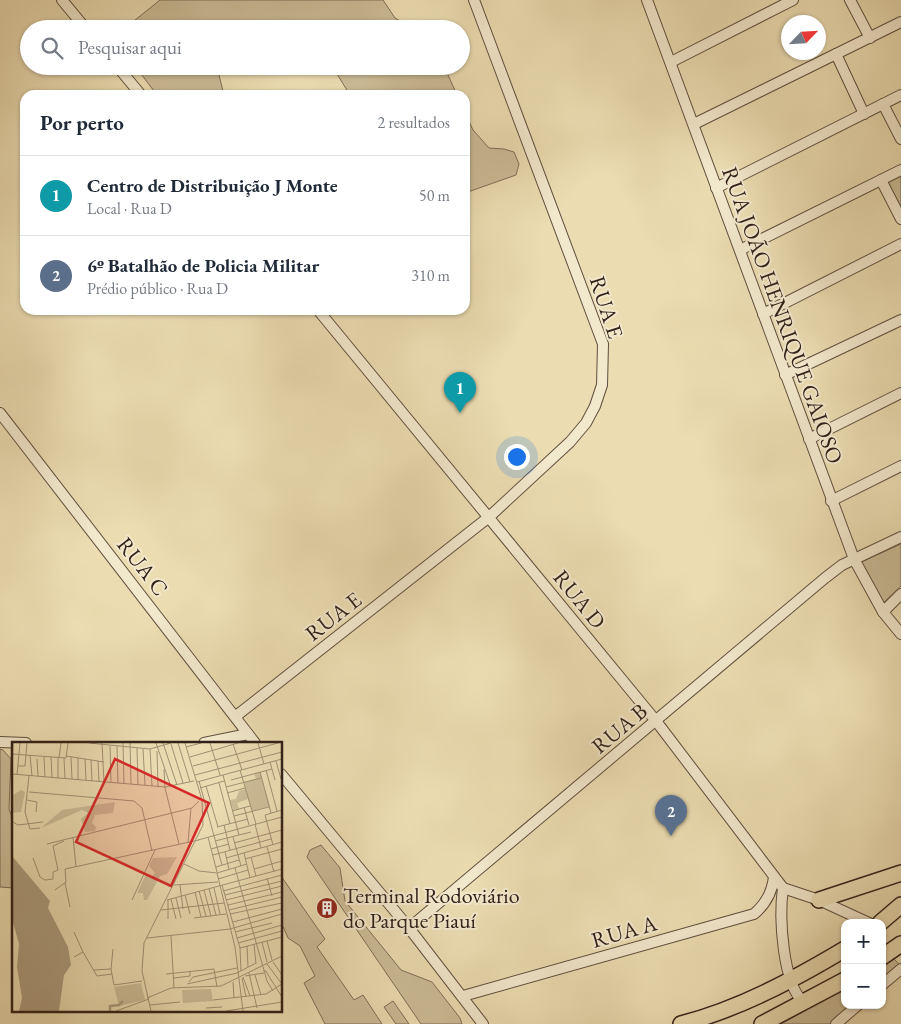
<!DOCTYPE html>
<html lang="pt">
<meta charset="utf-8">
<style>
:root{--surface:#fff;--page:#f6f6f7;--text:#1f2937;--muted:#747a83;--line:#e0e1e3;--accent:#8f2418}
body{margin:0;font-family:"EB Garamond",serif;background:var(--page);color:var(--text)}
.controls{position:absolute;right:15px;bottom:15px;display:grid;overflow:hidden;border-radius:10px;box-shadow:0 1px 4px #0004}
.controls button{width:45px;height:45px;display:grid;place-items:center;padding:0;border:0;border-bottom:1px solid var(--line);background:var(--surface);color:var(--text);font:25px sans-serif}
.compass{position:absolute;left:781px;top:15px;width:45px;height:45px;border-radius:50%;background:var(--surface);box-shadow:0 1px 4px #0004;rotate:65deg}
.you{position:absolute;left:516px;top:456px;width:18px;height:18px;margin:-12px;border:4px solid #fff;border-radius:50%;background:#1a73e8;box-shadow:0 0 0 8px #1a73e833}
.badge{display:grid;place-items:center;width:32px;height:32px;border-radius:50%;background:var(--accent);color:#fff;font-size:16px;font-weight:700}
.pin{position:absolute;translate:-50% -41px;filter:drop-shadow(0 1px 2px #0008)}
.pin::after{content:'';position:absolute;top:26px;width:18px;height:15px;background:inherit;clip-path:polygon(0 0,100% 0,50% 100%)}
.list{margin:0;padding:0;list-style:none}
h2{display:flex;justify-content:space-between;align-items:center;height:65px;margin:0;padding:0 20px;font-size:21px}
h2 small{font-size:16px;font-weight:400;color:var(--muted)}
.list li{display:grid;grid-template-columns:32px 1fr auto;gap:15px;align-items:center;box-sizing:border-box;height:80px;padding:0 20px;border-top:1px solid var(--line)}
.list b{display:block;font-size:19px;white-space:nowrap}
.list p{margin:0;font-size:16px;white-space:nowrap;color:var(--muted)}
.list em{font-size:16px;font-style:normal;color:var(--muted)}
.icon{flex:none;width:28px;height:28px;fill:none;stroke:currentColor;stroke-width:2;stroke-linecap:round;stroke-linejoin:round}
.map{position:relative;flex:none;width:901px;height:1024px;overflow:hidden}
.search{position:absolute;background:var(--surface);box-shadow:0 1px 4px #0004;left:20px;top:20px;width:450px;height:55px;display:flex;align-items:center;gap:12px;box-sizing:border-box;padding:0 18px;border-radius:28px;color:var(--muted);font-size:19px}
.panel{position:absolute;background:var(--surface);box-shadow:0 1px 4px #0004;left:20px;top:90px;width:450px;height:225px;border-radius:15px}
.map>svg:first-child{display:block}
</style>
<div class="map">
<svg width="901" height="1024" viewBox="0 0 901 1024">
<rect width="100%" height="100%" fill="#ebdcb1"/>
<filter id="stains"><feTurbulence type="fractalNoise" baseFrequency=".004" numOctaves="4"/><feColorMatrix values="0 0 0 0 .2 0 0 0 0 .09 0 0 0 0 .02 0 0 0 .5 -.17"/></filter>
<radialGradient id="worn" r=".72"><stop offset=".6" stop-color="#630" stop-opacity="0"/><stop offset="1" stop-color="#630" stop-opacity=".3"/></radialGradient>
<g fill="#cbbc97" stroke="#7e6e58">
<polygon points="160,0 383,0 395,18 414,29 124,29"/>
<polygon points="135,66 230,66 219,75 224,95 157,95"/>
<polygon points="332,66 444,66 457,95 350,95"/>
<polygon points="465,113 473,130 489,148 504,149 514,152 519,164 516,175 465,193"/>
<polygon points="901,173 901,216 884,182"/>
<polygon points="901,544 901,586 883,603 859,563"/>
<polygon points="0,749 3,750 11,759 9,809 14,823 14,888 0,887"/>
<polygon points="321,845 340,868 345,901 401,970 432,982 460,1018 462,1024 421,1024 307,857 310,850"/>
<polygon points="281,876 325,939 317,947 354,1000 363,995 382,1024 325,1024 304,983 315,976 300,946 288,938 281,922"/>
<polygon points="892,957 900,965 882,980 882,964"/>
<polygon points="845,988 845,1005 853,1005 831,1024 781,1024"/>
<polygon points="393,1001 409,1024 396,1024 384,1007"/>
</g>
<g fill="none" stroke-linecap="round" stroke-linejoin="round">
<g stroke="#604f3f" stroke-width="12">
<g id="minor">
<polyline points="62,0 86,29"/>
<polyline points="647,0 854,559 883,612 901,634"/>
<polyline points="850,0 870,38"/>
<polyline points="836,54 864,114"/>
<polyline points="671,62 793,0"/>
<polyline points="117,66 141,95"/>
<polyline points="883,104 901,139"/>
<polyline points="694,124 901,22"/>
<polyline points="881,180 901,219"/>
<polyline points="716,188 901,95"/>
<polyline points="740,250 901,170"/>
<polyline points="318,310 656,721 783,888 819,900 869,923"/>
<polyline points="763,314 901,244"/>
<polyline points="785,375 901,320"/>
<polyline points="0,413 255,743"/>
<polyline points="809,439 901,393"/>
<polyline points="831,501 901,466"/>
<polyline points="883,612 901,594"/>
<polyline points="236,716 489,517 570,442 586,423 595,406 602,385 603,344 474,0"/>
<polyline points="0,742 26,743"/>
<polyline points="204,743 248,734"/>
<polyline points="281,774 409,928 483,1024"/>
<path d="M783,888c-4,28 -1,95 21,115"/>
<polyline points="409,928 825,578 842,565 901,537"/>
<polyline points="882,985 901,969"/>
<path d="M463,996l291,-82c12,-10 18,-21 20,-37"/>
<polyline points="836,1024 858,1005"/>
</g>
</g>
<g stroke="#312019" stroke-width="18">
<g id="primary">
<polyline points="819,900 901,873"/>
<polyline points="880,923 901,905"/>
<polyline points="882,957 901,944"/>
<path d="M681,1024c58,-15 112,-44 164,-75"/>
<polyline points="762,1024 845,980"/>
</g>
</g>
<use href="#minor" stroke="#f2e8cc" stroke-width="10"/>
<use href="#primary" stroke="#ebdcb1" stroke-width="15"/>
</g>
<defs>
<g id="building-disc" transform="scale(1.125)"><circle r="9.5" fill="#8f2418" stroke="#f2e8cc"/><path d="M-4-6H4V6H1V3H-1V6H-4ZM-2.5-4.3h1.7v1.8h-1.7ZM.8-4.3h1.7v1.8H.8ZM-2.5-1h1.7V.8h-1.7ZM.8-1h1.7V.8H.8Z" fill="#fff"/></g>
</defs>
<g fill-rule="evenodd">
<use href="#building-disc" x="327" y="908"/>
</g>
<g text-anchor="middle" stroke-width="4" stroke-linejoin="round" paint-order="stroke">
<g font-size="22" fill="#312019" stroke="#f2e8cc">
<text transform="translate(607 307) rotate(72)" y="8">RUA E</text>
<text transform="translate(783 315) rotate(70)" y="8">RUA JOÃO HENRIQUE GAIOSO</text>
<text transform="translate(143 566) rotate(52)" y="8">RUA C</text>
<text transform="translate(580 599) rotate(51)" y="8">RUA D</text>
<text transform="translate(333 616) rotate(-38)" y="8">RUA E</text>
<text transform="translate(619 728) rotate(-40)" y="8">RUA B</text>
<text transform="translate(624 931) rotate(-16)" y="8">RUA A</text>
</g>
<g font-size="22" fill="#312019" stroke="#f2e8cc" text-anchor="start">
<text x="343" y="903">Terminal Rodoviário<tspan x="343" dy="25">do Parque Piauí</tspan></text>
</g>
</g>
<g transform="translate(12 742)">
<rect width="270" height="270" fill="#ebdcb1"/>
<path d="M248,30l10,34 -18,5 -4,-12 -11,4 2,6 -6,1 -3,-10 6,-1 3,-8 7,-2 -2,-7 12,-3 -2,-6zM9,48l4,2 -4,20 -9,1 1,-18zM103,60l-2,11 -18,2 -3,8 4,4 -1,4 -10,1 -4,-13 7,-6 -6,-3 -41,18 21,-18zM165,115l-10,17 -7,2 -13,24h-3l-1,-7h-6l9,-19 6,2 3,-3 -6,-7 4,-8zM129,241l4,17 -26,6 -5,-19zM199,247l2,12 -30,2 -1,-13z" fill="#cbbc97"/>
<path d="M0,114l38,45 -2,7 20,39 3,18 -7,10 -5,36h-40l3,-13 -5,-31 2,-23 -7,-25z" fill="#ac9c7d"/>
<path fill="none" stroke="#ac9c7d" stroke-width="2.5" d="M98,269v-5l9,-1 4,-4"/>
<path fill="none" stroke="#a19174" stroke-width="1" d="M77,1l61,6 21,-6M90,1l2,39M111,1l1,41M118,1l1,41M144,1l15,44M151,1l14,42M166,1l12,39M198,1l10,32M246,1l6,21M159,2l12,39M221,2l9,26M98,4l1,36M105,4l1,37M174,5l15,-4M125,6l1,37M131,7l2,36M138,7l2,37M145,9l1,36M0,12l54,4 2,-15M18,13l2,21M54,14l38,6M32,15l1,20M39,15l1,21M59,15l1,22M178,15l48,-14M46,16v20M47,16l2,-15M52,16l1,21M66,16v22M0,17l1,-16M25,17l1,17M73,17l1,21M79,18l1,21M86,19l1,21M264,19l5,18M258,20l5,18M6,24h7l2,-23M181,24l85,-23M152,27l1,19 14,56M228,28l16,54M254,28l11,41M248,30l11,41M0,32l153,13 29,-6M5,33l3,-32M183,33l87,-23M211,33l16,60M17,34l-4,36 5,17 10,-1M219,38l41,-11M187,39l23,84M185,40l85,-23M207,41l11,41M194,44l12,41M214,45l35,-9M188,46l24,-7M17,50l105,9 8,7 10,43M215,51l18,-5M15,58l10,2 -1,10M232,65l5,18M220,69l18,-5M222,74l35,-9M1,80l5,3 25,-3M243,82l6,24M212,83l6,25M205,85l31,-8M61,95l3,30M196,95l9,35M221,95l8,29M186,98l84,-23M203,99l36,-9M176,100l3,-34M222,101l48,-13M35,102l145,-36 7,-7M261,103l-8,-30 17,-5M255,105l7,25M199,107l18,-5M213,110l4,17M232,111l6,25M201,113l58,-16M239,115l5,19M21,116l7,19 5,3 8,-1v-7l5,-2 -5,-24 11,-5M214,116l56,-16M233,117l37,-10M172,122l15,7 18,2 30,-9M204,125l23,-7M223,126l32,113 6,10M242,127l28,-8M205,131l18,74 8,64M255,136l5,18M206,137l30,-9M53,141l5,24M162,143l44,-3M168,143l3,24M210,143l18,63 1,23M202,146l6,26M197,147l7,26M43,148l11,-8 -1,-13 134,-29M192,148l7,26M187,149l7,25M211,149l59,-16M183,150l6,25M173,153l5,19M213,153l57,-14M164,156l5,20M159,157l5,20M120,158l23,-50M155,158l115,-31M214,158l56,-14M216,163l54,-13M149,168l63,-7M217,168l53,-13M218,172l52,-11M182,176l32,-4M156,177v-19M221,180l49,-13M62,190l9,20M223,190l37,-9M159,194l3,52M135,196l83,-9 52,-15M225,196l45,-13M255,199l5,19M250,200l5,20M226,201l44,-12M242,202l2,20M235,204l1,21M228,206l42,-11M62,215l9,-5 14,24 15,-2M261,220l9,13M255,222l15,20M99,227l2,-20M82,228l17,-1 3,16 28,-4M253,228l17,27M237,231l8,35M154,232l48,-5 3,18M243,233l6,20M233,234l19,-3M231,235l7,19M162,236l16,-2v-5M230,236l4,19M177,240l4,-5 44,-9M221,240l1,16M175,242l50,-11 19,-10M135,256l24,-10 50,-2 61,-30M201,258l53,-6 16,-10M138,263l30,-3M194,266l16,-1M104,269l33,-12M139,269l-9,-40 2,-28 59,-118 -1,-25 -17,-57M214,269l56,-9"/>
<path fill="#d62828" fill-opacity="0.15" stroke="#d62828" stroke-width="2.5" d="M103,17l94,44 -38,83 -95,-44z"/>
<rect width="270" height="270" fill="none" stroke="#312019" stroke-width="2.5"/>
</g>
<rect width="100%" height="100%" filter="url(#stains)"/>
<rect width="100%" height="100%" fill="url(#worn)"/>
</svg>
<div class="controls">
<button>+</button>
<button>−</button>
</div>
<svg class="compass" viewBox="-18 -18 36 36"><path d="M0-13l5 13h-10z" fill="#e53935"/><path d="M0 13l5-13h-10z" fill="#747a83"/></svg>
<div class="you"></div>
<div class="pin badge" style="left:460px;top:413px;background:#0f9aa8">1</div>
<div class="pin badge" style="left:671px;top:836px;background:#5c6f8a">2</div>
<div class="search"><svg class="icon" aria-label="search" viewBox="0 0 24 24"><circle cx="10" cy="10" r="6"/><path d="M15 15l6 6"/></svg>Pesquisar aqui</div>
<section class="panel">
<h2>Por perto<small>2 resultados</small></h2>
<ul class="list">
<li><span class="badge" style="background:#0f9aa8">1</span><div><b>Centro de Distribuição J Monte</b><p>Local · Rua D</p></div><em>50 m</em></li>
<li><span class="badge" style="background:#5c6f8a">2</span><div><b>6º Batalhão de Policia Militar</b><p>Prédio público · Rua D</p></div><em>310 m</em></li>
</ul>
</section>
</div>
